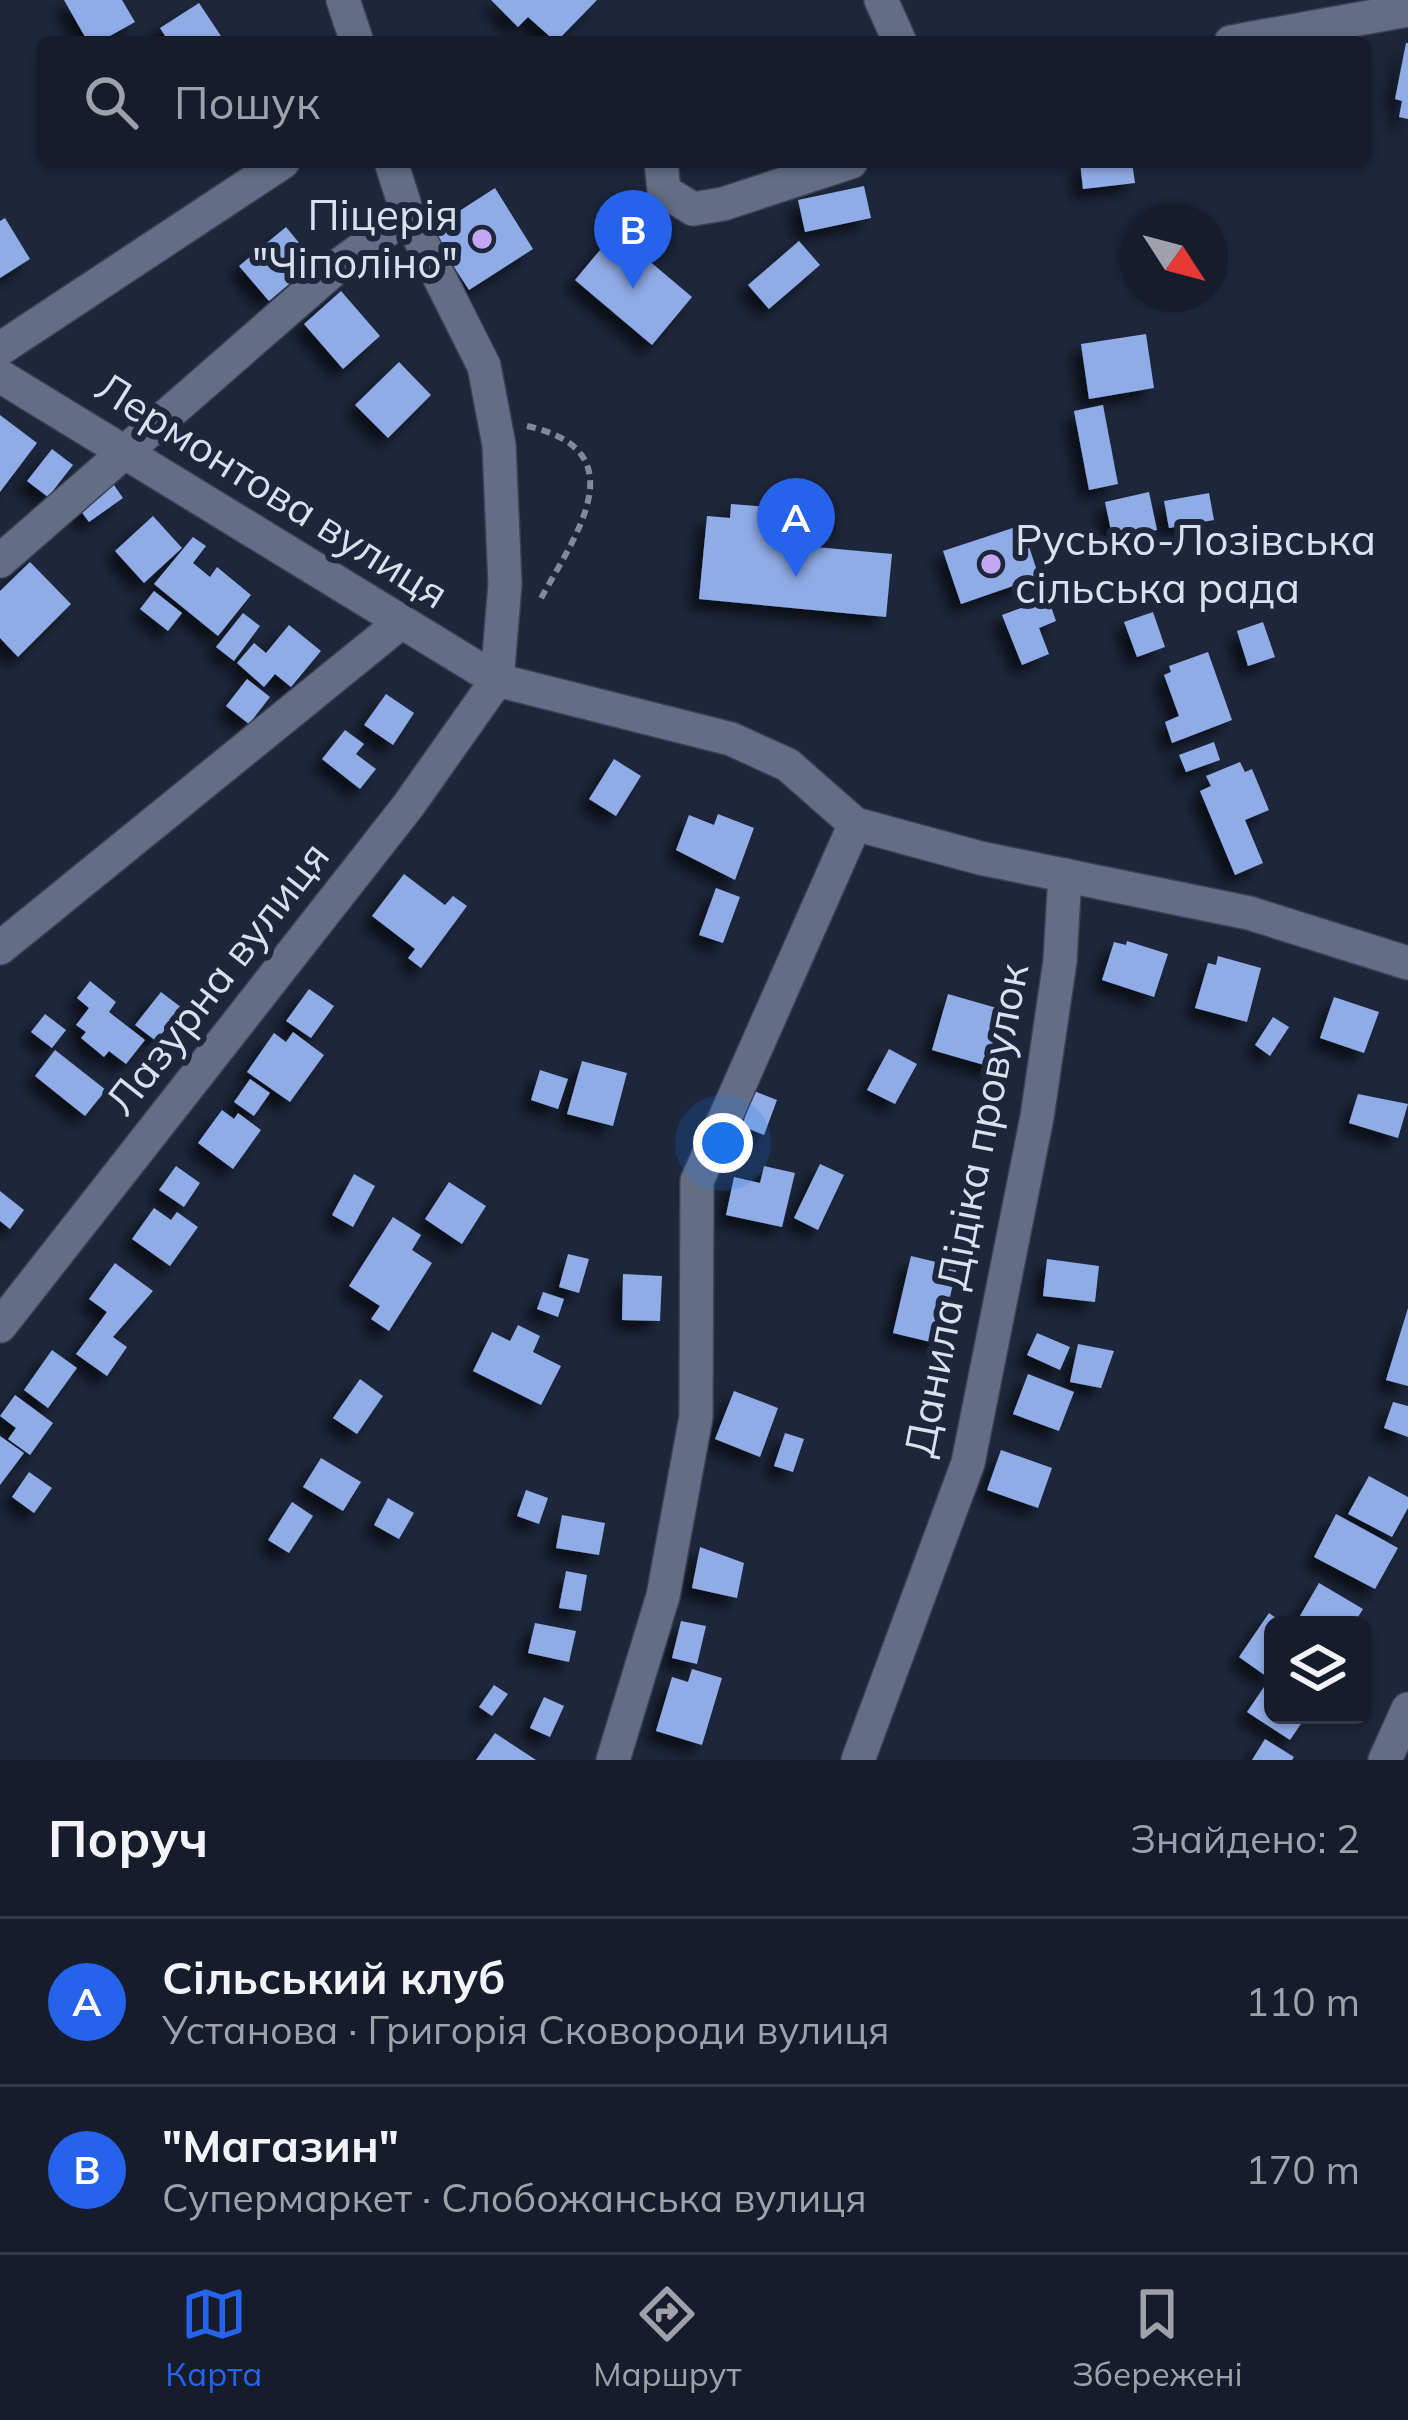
<!DOCTYPE html>
<html lang="uk">
<meta charset="utf-8">
<style>
:root{--surface:#161c2c;--page:#1f2534;--text:#f1f3f6;--muted:#9ea1a9;--line:#353a48;--accent:#2563eb}
body{margin:0;font-family:Mulish,sans-serif;background:var(--page);color:var(--text)}
.controls{position:absolute;right:36px;bottom:36px;display:grid;overflow:hidden;border-radius:18px;box-shadow:0 3px 9px #0004}
.controls button{width:108px;height:108px;display:grid;place-items:center;padding:0;border:0;border-bottom:3px solid var(--line);background:var(--surface);color:var(--text);font:60px sans-serif}
.compass{position:absolute;left:1120px;top:204px;width:108px;height:108px;border-radius:50%;background:var(--surface);box-shadow:0 3px 9px #0004;rotate:126deg}
.you{position:absolute;left:723px;top:1143px;width:42px;height:42px;margin:-30px;border:9px solid #fff;border-radius:50%;background:#1a73e8;box-shadow:0 0 0 18px #1a73e833}
.badge{display:grid;place-items:center;width:78px;height:78px;border-radius:50%;background:var(--accent);color:#fff;font-size:39px;font-weight:700}
.pin{position:absolute;translate:-50% -99px;filter:drop-shadow(0 3px 6px #0008)}
.pin::after{content:'';position:absolute;top:63px;width:42px;height:36px;background:inherit;clip-path:polygon(0 0,100% 0,50% 100%)}
.list{margin:0;padding:0;list-style:none}
h2{display:flex;justify-content:space-between;align-items:center;height:156px;margin:0;padding:0 48px;font-size:51px}
h2 small{font-size:39px;font-weight:400;color:var(--muted)}
.list li{display:grid;grid-template-columns:78px 1fr auto;gap:36px;align-items:center;box-sizing:border-box;height:168px;padding:0 48px;border-top:3px solid var(--line)}
.list b{display:block;font-size:45px;white-space:nowrap}
.list p{margin:0;font-size:39px;white-space:nowrap;color:var(--muted)}
.list em{font-size:39px;font-style:normal;color:var(--muted)}
.icon{flex:none;width:66px;height:66px;fill:none;stroke:currentColor;stroke-width:2;stroke-linecap:round;stroke-linejoin:round}
.map{position:relative;flex:none;width:1408px;height:1760px;overflow:hidden}
.search{position:absolute;background:var(--surface);box-shadow:0 3px 9px #0004;left:36px;right:36px;top:36px;height:132px;display:flex;align-items:center;gap:30px;box-sizing:border-box;padding:0 42px;border-radius:18px;color:var(--muted);font-size:45px}
.sheet{height:492px;background:var(--surface)}
nav{display:flex;justify-content:space-around;align-items:center;box-sizing:border-box;height:168px;border-top:3px solid var(--line);background:var(--surface);font-size:33px;color:var(--muted)}
nav a{display:grid;justify-items:center;gap:6px}
nav .on{color:var(--accent)}
.map>svg:first-child{display:block}
</style>
<div class="map">
<svg width="1408" height="1760" viewBox="0 0 1408 1760">
<defs>
<filter id="shadow"><feDropShadow dx="-10" dy="10" stdDeviation="6" flood-color="#0009"/></filter>
</defs>
<rect width="100%" height="100%" fill="#1d263b"/>
<g fill="#90ace7" filter="url(#shadow)">
<polygon points="64,0 122,0 135,22 99,42 88,42"/>
<polygon points="491,0 597,0 556,42 528,17 518,27"/>
<polygon points="199,3 221,36 212,42 169,42 160,28"/>
<polygon points="1406,43 1408,43 1408,119 1399,117 1402,101 1395,99"/>
<polygon points="1080,162 1132,162 1135,183 1083,189"/>
<polygon points="864,186 871,218 805,232 798,200"/>
<polygon points="495,188 533,249 469,290 430,230"/>
<polygon points="5,218 30,259 0,278 0,221"/>
<polygon points="286,227 315,262 269,301 239,266"/>
<polygon points="615,232 692,297 652,345 575,280"/>
<polygon points="799,241 820,265 769,309 748,285"/>
<polygon points="341,291 380,336 343,369 304,324"/>
<polygon points="1146,334 1154,388 1089,399 1081,344"/>
<polygon points="399,362 431,395 388,438 355,405"/>
<polygon points="1103,405 1118,484 1089,490 1074,411"/>
<polygon points="0,415 37,443 0,492"/>
<polygon points="52,449 73,465 48,497 27,481"/>
<polygon points="109,478 123,498 89,522 75,503"/>
<polygon points="1149,492 1157,530 1113,540 1105,502"/>
<polygon points="1209,493 1214,520 1169,528 1164,501"/>
<polygon points="731,504 781,508 780,523 807,525 805,546 892,554 886,617 699,599 707,516 730,518"/>
<polygon points="153,516 182,548 144,583 115,551"/>
<polygon points="1022,525 1039,577 961,604 943,551"/>
<polygon points="193,537 206,546 193,563 210,577 217,567 251,595 218,636 154,584"/>
<polygon points="30,562 71,604 18,657 0,638 0,591"/>
<polygon points="154,591 182,613 168,631 140,609"/>
<polygon points="1048,598 1056,621 1039,628 1049,654 1022,665 1002,615"/>
<polygon points="1153,612 1165,647 1137,657 1124,622"/>
<polygon points="243,613 260,626 234,661 216,647"/>
<polygon points="1263,622 1275,657 1248,666 1237,631"/>
<polygon points="289,625 321,651 291,687 275,674 264,687 237,663 254,643 266,653"/>
<polygon points="1208,652 1232,720 1172,743 1165,722 1179,716 1164,675 1171,672 1169,666"/>
<polygon points="247,679 270,697 249,724 226,706"/>
<polygon points="386,694 414,713 393,745 364,725"/>
<polygon points="345,730 364,744 356,754 376,769 360,789 322,759"/>
<polygon points="1214,742 1220,760 1186,772 1179,755"/>
<polygon points="614,759 641,776 616,816 589,799"/>
<polygon points="1240,762 1245,772 1252,769 1269,810 1245,820 1263,863 1235,875 1200,791 1211,786 1206,776"/>
<polygon points="718,814 754,828 735,880 676,850 689,815 714,825"/>
<polygon points="404,874 445,905 453,896 467,906 421,968 408,958 415,949 372,916"/>
<polygon points="716,888 740,897 723,943 699,935"/>
<polygon points="1127,941 1168,954 1154,997 1102,980 1114,942 1126,945"/>
<polygon points="1218,956 1261,968 1247,1022 1195,1008 1208,963 1216,965"/>
<polygon points="90,981 116,1002 109,1012 145,1040 126,1064 109,1051 104,1057 81,1038 86,1032 76,1025 89,1008 77,998"/>
<polygon points="309,989 334,1006 311,1038 286,1021"/>
<polygon points="161,992 182,1008 156,1041 135,1025"/>
<polygon points="948,994 1014,1013 998,1069 932,1050"/>
<polygon points="1334,997 1379,1012 1364,1053 1320,1038"/>
<polygon points="45,1014 66,1030 52,1048 31,1032"/>
<polygon points="1273,1017 1289,1027 1270,1056 1255,1045"/>
<polygon points="293,1032 324,1055 290,1102 247,1072 274,1033 286,1042"/>
<polygon points="889,1049 917,1064 895,1104 867,1090"/>
<polygon points="55,1050 106,1090 85,1116 35,1076"/>
<polygon points="582,1061 627,1073 613,1126 567,1114"/>
<polygon points="540,1070 568,1079 558,1109 531,1100"/>
<polygon points="250,1079 270,1093 254,1116 234,1102"/>
<polygon points="754,1091 777,1100 764,1135 742,1126"/>
<polygon points="1358,1094 1408,1104 1398,1138 1349,1123"/>
<polygon points="222,1110 234,1119 238,1113 261,1130 233,1169 198,1143"/>
<polygon points="820,1164 844,1175 818,1230 794,1218"/>
<polygon points="176,1166 200,1183 184,1207 159,1190"/>
<polygon points="764,1166 795,1173 782,1227 726,1215 734,1177 760,1183"/>
<polygon points="354,1174 375,1186 353,1227 332,1215"/>
<polygon points="449,1182 486,1206 462,1244 425,1219"/>
<polygon points="0,1191 24,1210 10,1229 0,1221"/>
<polygon points="154,1208 171,1220 177,1212 198,1227 170,1266 132,1239"/>
<polygon points="393,1217 421,1235 412,1250 432,1263 389,1331 371,1319 380,1306 349,1286"/>
<polygon points="568,1254 589,1259 579,1293 559,1287"/>
<polygon points="911,1256 957,1267 939,1344 893,1333"/>
<polygon points="1047,1259 1099,1266 1095,1302 1043,1296"/>
<polygon points="115,1263 153,1291 113,1337 127,1347 107,1376 76,1354 107,1312 89,1299"/>
<polygon points="623,1274 662,1276 660,1321 622,1320"/>
<polygon points="543,1292 564,1299 558,1317 537,1309"/>
<polygon points="1408,1308 1408,1386 1386,1380"/>
<polygon points="518,1325 540,1336 533,1352 561,1366 541,1405 473,1371 492,1332 510,1341"/>
<polygon points="1037,1333 1070,1347 1060,1370 1027,1355"/>
<polygon points="1078,1344 1114,1351 1101,1388 1070,1382"/>
<polygon points="52,1350 77,1368 48,1408 24,1390"/>
<polygon points="1028,1374 1074,1392 1059,1431 1013,1414"/>
<polygon points="360,1379 383,1396 357,1434 333,1418"/>
<polygon points="734,1391 778,1408 760,1457 715,1439"/>
<polygon points="15,1395 53,1423 30,1455 8,1439 16,1428 0,1416"/>
<polygon points="1393,1402 1408,1406 1408,1437 1384,1428"/>
<polygon points="785,1433 804,1439 793,1472 774,1466"/>
<polygon points="0,1436 24,1453 0,1485"/>
<polygon points="1001,1450 1052,1468 1038,1508 987,1490"/>
<polygon points="321,1458 361,1482 343,1511 303,1487"/>
<polygon points="29,1472 52,1488 34,1513 12,1497"/>
<polygon points="1369,1476 1408,1497 1408,1508 1392,1537 1348,1514"/>
<polygon points="526,1490 548,1498 539,1524 517,1516"/>
<polygon points="388,1498 414,1513 399,1539 374,1525"/>
<polygon points="292,1502 313,1516 289,1553 268,1540"/>
<polygon points="1336,1514 1398,1548 1375,1589 1314,1557"/>
<polygon points="562,1515 605,1523 599,1555 556,1548"/>
<polygon points="700,1547 744,1563 737,1598 692,1588"/>
<polygon points="566,1571 587,1575 581,1611 559,1608"/>
<polygon points="1319,1583 1363,1609 1353,1625 1297,1621"/>
<polygon points="1269,1613 1286,1625 1273,1625 1273,1681 1239,1657"/>
<polygon points="681,1621 706,1626 697,1664 672,1658"/>
<polygon points="535,1623 576,1631 569,1662 528,1653"/>
<polygon points="692,1669 722,1678 702,1745 656,1731 672,1677 688,1682"/>
<polygon points="494,1685 508,1694 492,1716 479,1707"/>
<polygon points="1264,1687 1273,1693 1273,1715 1307,1715 1290,1740 1247,1712"/>
<polygon points="544,1697 564,1706 550,1737 530,1728"/>
<polygon points="495,1733 536,1760 476,1760"/>
<polygon points="1265,1739 1294,1757 1292,1760 1252,1760"/>
</g>
<g fill="none" stroke-linecap="round" stroke-linejoin="round">
<g stroke="#3a4152" stroke-width="36">
<g id="street">
<polyline points="343,0 357,42"/>
<polyline points="881,0 900,42"/>
<polyline points="1231,42 1408,10"/>
<polyline points="661,162 664,191 693,209 723,204 851,162"/>
<polyline points="0,349 283,162"/>
<polyline points="0,376 497,680 731,739 788,765 855,824 980,858 1249,913 1408,963"/>
<polyline points="0,561 339,265 408,215"/>
<polyline points="0,948 400,623"/>
<polyline points="0,1326 408,806 497,680 505,584 499,445 484,366 408,215 391,162"/>
<polyline points="613,1760 663,1596 696,1417 697,1181 855,824"/>
<polyline points="858,1760 968,1463 1037,1117 1060,961 1065,875"/>
<polyline points="1385,1760 1408,1709"/>
</g>
</g>
<path stroke="#81899a" stroke-width="6" stroke-dasharray="9 6" stroke-linecap="butt" d="M527,426c113,25 47,111 12,176"/>
<use href="#street" stroke="#636e86" stroke-width="33"/>
</g>
<g fill="#c3a7f2" stroke="#1d263b" stroke-width="4.5">
<circle cx="482" cy="239" r="12"/>
<circle cx="991" cy="564" r="12"/>
</g>
<g text-anchor="middle" stroke-width="12" stroke-linejoin="round" paint-order="stroke">
<g font-size="42" fill="#dae0ee" stroke="#1d263b" text-anchor="end">
<text x="458" y="230">Піцерія<tspan x="458" dy="48">"Чіполіно"</tspan></text>
<text x="1015" y="555" text-anchor="start">Русько-Лозівська<tspan x="1015" dy="48">сільська рада</tspan></text>
</g>
<g font-size="42" fill="#dae0ee" stroke="#1d263b">
<text transform="translate(272 490) rotate(32)" y="15">Лермонтова вулиця</text>
<text transform="translate(217 978) rotate(-52)" y="15">Лазурна вулиця</text>
<text transform="translate(966 1210) rotate(-79)" y="15">Данила Дідіка провулок</text>
</g>
</g>
</svg>
<div class="controls">
<button><svg class="icon" aria-label="layers" viewBox="0 0 24 24"><path d="M12 4l9 5-9 5-9-5zM3 14l9 5 9-5"/></svg></button>
</div>
<svg class="compass" viewBox="-18 -18 36 36"><path d="M0-13l5 13h-10z" fill="#e53935"/><path d="M0 13l5-13h-10z" fill="#9ea1a9"/></svg>
<div class="you"></div>
<div class="pin badge" style="left:796px;top:577px">A</div>
<div class="pin badge" style="left:633px;top:289px">B</div>
<div class="search"><svg class="icon" aria-label="search" viewBox="0 0 24 24"><circle cx="10" cy="10" r="6"/><path d="M15 15l6 6"/></svg>Пошук</div>
</div>
<section class="sheet">
<h2>Поруч<small>Знайдено: 2</small></h2>
<ul class="list">
<li><span class="badge">A</span><div><b>Сільський клуб</b><p>Установа · Григорія Сковороди вулиця</p></div><em>110 m</em></li>
<li><span class="badge">B</span><div><b>&quot;Магазин&quot;</b><p>Супермаркет · Слобожанська вулиця</p></div><em>170 m</em></li>
</ul>
</section>
<nav>
<a class="on"><svg class="icon" aria-label="map" viewBox="0 0 24 24"><path d="M3 6l6-2 6 2 6-2v14l-6 2-6-2-6 2zM9 4v14M15 6v14"/></svg>Карта</a>
<a><svg class="icon" aria-label="directions" viewBox="0 0 24 24"><path d="M12 3l9 9-9 9-9-9zM9 14v-3h6M13 9l2 2-2 2"/></svg>Маршрут</a>
<a><svg class="icon" aria-label="saved" viewBox="0 0 24 24"><path d="M7 4h10v16l-5-4-5 4z"/></svg>Збережені</a>
</nav>
